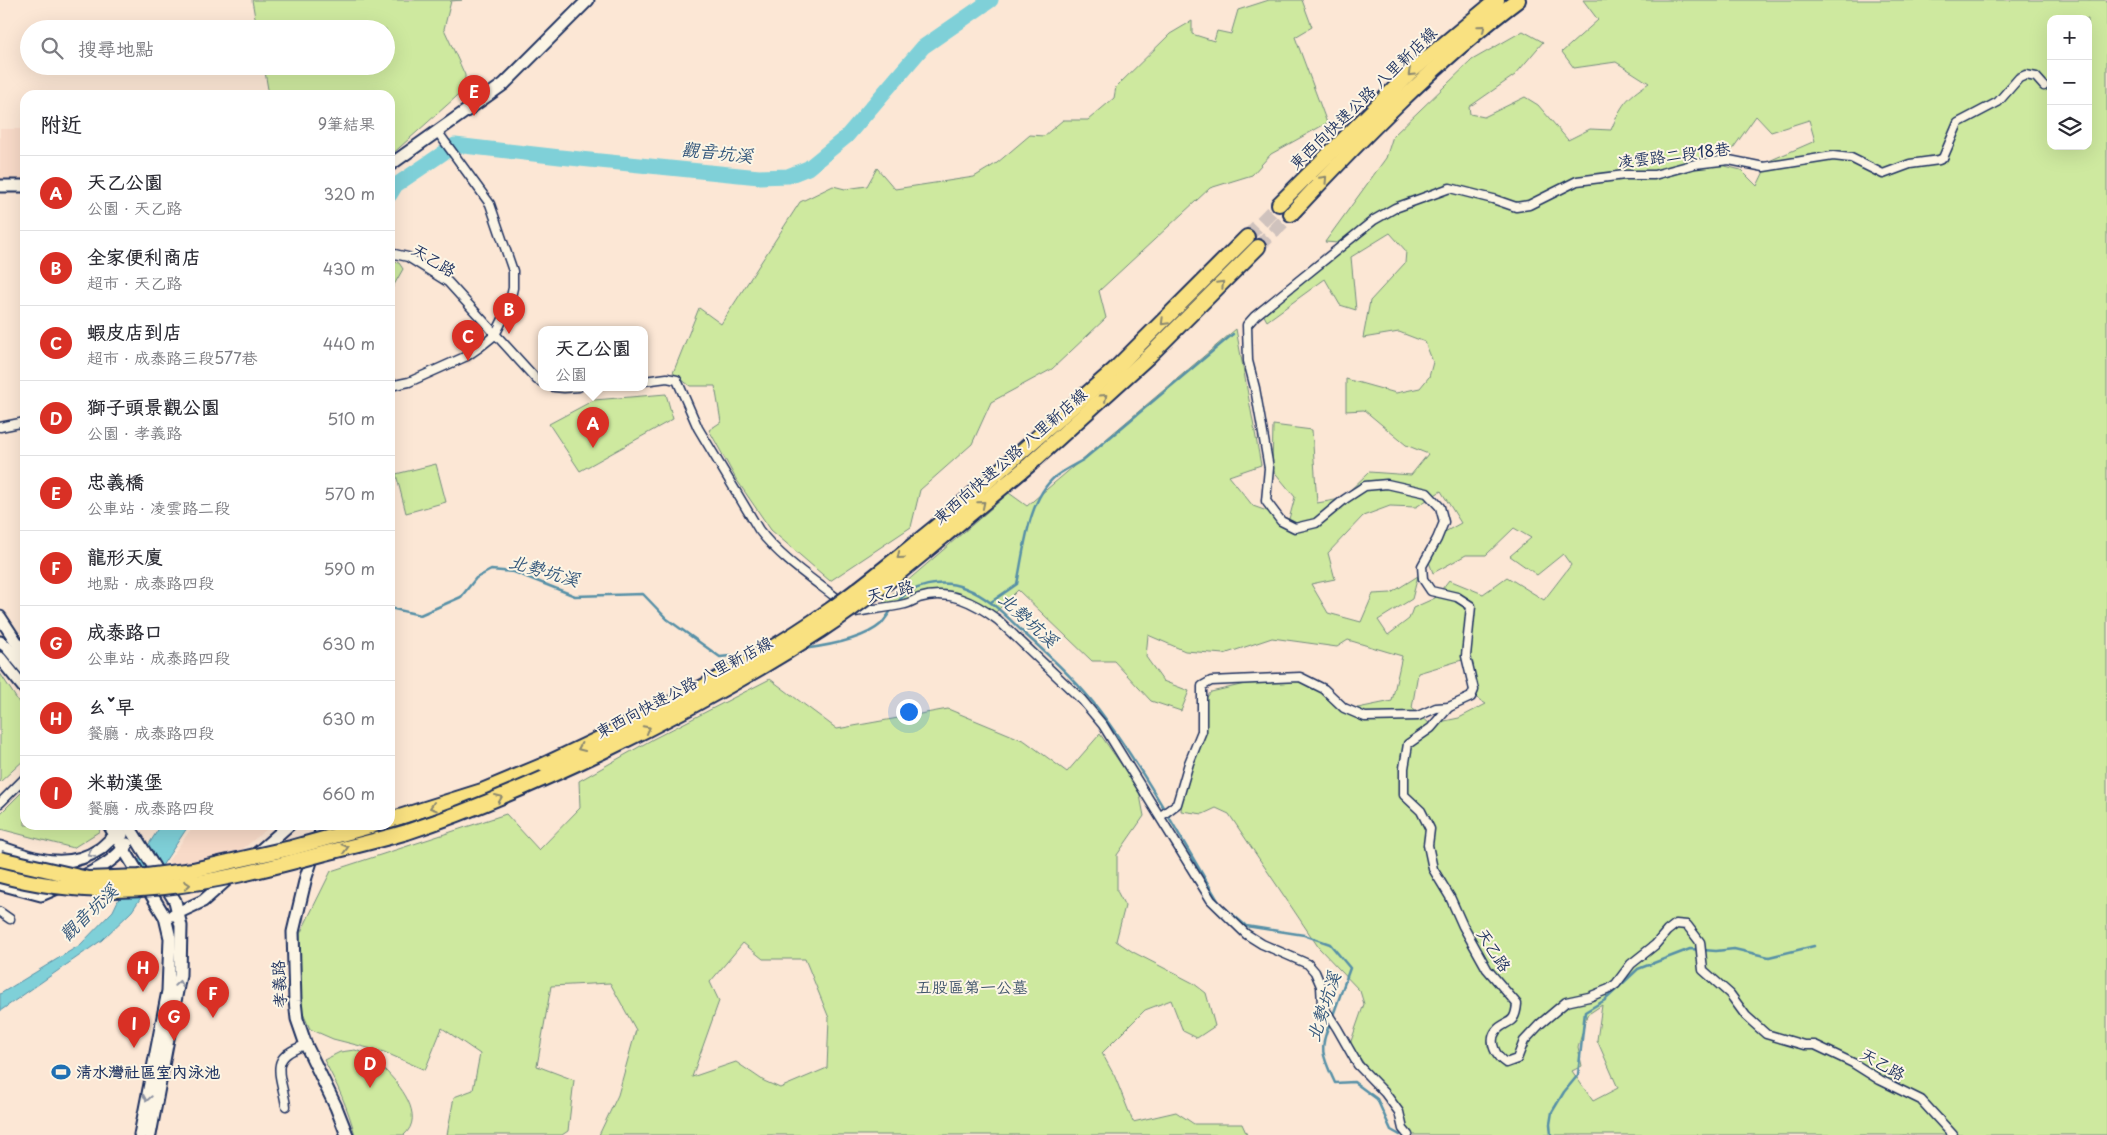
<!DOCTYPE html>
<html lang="zh-TW">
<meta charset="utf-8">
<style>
:root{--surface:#fff;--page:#f2f2f3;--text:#2b2b33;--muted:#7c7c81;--line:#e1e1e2;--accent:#d93025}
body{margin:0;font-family:"Playpen Sans","LXGW WenKai TC",sans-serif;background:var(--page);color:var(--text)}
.controls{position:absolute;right:15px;top:15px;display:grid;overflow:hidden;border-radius:10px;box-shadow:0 5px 20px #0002}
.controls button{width:45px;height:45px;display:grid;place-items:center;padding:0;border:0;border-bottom:1px solid var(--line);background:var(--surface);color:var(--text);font:25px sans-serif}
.you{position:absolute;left:908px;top:711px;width:18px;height:18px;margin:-12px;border:4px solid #fff;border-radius:50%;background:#1a73e8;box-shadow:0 0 0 8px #1a73e833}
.badge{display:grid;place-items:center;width:32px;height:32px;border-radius:50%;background:var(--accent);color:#fff;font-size:16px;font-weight:700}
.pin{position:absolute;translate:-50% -41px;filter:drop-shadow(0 1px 2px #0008)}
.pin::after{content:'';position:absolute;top:26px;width:18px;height:15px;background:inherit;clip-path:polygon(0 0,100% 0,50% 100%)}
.popup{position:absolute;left:538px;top:326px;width:110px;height:65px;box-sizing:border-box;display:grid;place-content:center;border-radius:10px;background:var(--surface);filter:drop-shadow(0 1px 4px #0005);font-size:16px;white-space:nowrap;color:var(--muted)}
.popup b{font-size:19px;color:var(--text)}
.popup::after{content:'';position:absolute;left:50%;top:100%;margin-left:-10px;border:10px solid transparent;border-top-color:var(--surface)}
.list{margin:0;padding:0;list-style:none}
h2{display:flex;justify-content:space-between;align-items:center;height:65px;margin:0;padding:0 20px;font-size:21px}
h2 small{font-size:16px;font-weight:400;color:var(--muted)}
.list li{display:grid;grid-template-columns:32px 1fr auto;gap:15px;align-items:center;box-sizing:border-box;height:75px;padding:0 20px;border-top:1px solid var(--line)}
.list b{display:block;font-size:19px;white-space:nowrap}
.list p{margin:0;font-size:16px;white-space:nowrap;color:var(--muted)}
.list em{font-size:16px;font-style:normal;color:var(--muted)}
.icon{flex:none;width:28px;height:28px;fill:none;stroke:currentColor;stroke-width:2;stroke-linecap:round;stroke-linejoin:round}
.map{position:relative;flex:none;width:2107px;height:1135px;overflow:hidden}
.search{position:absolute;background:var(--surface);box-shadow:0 5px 20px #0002;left:20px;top:20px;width:375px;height:55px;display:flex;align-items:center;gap:12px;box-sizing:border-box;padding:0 18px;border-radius:28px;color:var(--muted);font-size:19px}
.panel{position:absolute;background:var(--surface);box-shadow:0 5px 20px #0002;left:20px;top:90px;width:375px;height:740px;border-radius:15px}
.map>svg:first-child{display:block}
</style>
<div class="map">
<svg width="2107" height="1135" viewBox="0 0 2107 1135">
<rect width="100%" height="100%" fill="#fce7d5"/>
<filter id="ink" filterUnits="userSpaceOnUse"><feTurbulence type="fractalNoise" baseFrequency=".02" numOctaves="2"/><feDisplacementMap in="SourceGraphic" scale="10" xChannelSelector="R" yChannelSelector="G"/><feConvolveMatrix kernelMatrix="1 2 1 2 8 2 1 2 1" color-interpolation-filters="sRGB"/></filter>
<g filter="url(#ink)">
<g fill="#f8dac8">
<rect x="0" y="129" width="25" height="51"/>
<polygon points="194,825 272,825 190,892 168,861"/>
</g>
<g fill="#cee99f" stroke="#748c7e" fill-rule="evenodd">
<polygon points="252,0 462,0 451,1 444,29 465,75 465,89 390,156 390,95 269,95 264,66 386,66 386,29 257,29"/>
<polygon points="1269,0 1302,0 1312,27 1295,37 1327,123 1271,154 1252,175 1210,188 1099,291 1106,318 1052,369 991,402 972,444 920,490 911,527 830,581 771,530 736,479 709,430 721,422 715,386 690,386 673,373 699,308 721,324 800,202 833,186 845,189 867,186 877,168 895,189 974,177 997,163 1030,135 1044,136 1063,120 1088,120 1114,98 1116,87 1170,34 1192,21 1192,34 1214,41 1217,31 1231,34 1238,10"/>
<path d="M1583,0h524v1135h-700l-8,-22 -49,-69 14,-40 -4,-13 -41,-43 -90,-134 -13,-6 -13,6 -22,-3 2,-22 15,-37v-44l13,-16 63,-15 36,7 38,26 44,-9 10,-45 -54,-16 -11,7 -65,-9 -48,16 -39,-3 -37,-16 -2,22 17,24 26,10 -8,20 -30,-10 -37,-40h-22l-74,-71 -23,23c-17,-7 -49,-27 -67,-19 -14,7 -24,14 -39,17l-6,-9 126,-109 18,13 209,-177 25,136 -32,11 24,30 36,13 6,-22 -23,-28 1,-44 39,5 5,73 24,-4 28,-27 42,3 17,-21 -22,-9 -42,-35 -18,1v-32l50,14 24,-5 9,-11 4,-15 -8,-20 -26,-10 -36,6 7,-37 35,-38 1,-12 -16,-18 -39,24 5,53 -16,-5 -15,-26 -58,42 -5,-9 90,-68 -27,-2 61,-84 7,-22 79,-76 51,-29 20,11 -28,33 -46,32 1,7 14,3 41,-20 13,8 30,35 22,-11 21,1c11,-26 14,-31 38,-47l-33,-21 -42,6 -12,-16 36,-32zM2051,19h37v127h-37zM1756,116l15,16 38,-12 6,21 -46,20 -12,25 -16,-16 -20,-5zM1441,491l20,32 -29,16 -7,12 8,22 33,-18h20l28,-27 17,10 -21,18 27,19 26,-21 8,11 -27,35 -37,-23 -24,17 -34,-14 -14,18 -22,10 -4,11 -21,16 -10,-15 34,-21 6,-23 -27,17 -18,1 -12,28 -33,-9 -17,-29 24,-5 -7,-26 35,-37 27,-10 26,1zM1462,660l10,35 14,9 -27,14 -29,6 -18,-16 6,-35zM1602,1005l-5,35 21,48 -25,13 -21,-30 10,-5 -4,-18 9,-33z"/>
<polygon points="390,261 399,263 403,269 390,292"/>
<polygon points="666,394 673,419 580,471 549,424 594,400"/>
<polygon points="436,464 446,502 406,513 396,474"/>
<polygon points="0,673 25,712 25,759 0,782"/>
<path d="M770,679l67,50 111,-20 77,32 42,31 33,-38 39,56 5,26 -27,39v36l8,15 -9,35 17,11 60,31 13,10 9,33 -18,12 -14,-7 -12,-31 -26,10 -43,43 13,24 18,45 43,-10 18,12h48l5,11h-648l19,-40 18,-65 -26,-47 -59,3 -14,80 37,14 -6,51 -6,4h-115l7,-38 19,-7 7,-36 -38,-26 -17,42 -41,-18 -51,-13 -23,-10 -10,-22v-73l31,-63 175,-57 33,36 41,-42 -1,-27 74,-42zM743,943l20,16h42l24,59 -2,50 -47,20 -16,-7 -28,-19 -44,15 27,-76 -9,-19z"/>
<polygon points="25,789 25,825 96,825 100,831 73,848 0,829 0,814"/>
<path d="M355,1050c5,2 10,3 15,5 5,3 10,9 14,14 15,15 42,47 20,66h-49c-7,-27 -18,-51 -31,-75l16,-8z"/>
</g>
<polygon fill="#7fd0d8" stroke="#5790a7" points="161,825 189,825 132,911 102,940 0,1011 0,994 80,945 113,911 132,871"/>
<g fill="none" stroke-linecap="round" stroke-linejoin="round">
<g stroke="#5790a7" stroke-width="2.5">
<path d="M991,602l26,-18c7,-33 11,-86 39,-108 8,-6 18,-11 27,-16l150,-126"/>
<path d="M896,604c15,-20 46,-25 69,-16 24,9 42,29 60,46 26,23 53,48 74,76 46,61 82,129 121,194"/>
<polyline points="390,608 420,615 461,597 476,578 491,570 514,572 575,596 643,594 667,619 720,657 750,654"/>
<path d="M803,649c23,-3 60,-9 78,-25 4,-4 8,-11 12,-16"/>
<polyline points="1224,907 1246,926 1304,935 1330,944 1350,968 1332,1018"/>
<path d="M1330,1023c-12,27 -7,34 5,60l19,-1 23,17 14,31 9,5"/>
<polyline points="1551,1135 1550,1124 1552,1112 1564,1092 1578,1075 1585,1012 1605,1000 1638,969 1690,949 1716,951 1734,949 1769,957 1814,946"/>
</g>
<polyline stroke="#7fd0d8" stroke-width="15" points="390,195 396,185 455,145 560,157 759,177 788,176 808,168 846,137 923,47 991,0"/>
<g stroke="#cfc2bd" stroke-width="14" stroke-dasharray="14 7" stroke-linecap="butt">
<polyline points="1247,237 1279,204"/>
<polyline points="1258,247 1291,214"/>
</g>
<g stroke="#1b2f5e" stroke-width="11">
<g id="street">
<polyline points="390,253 408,257 448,282 537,380 542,382"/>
<path d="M644,381l23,-3 10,2 21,48 61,102c22,29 55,50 84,73"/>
<polyline points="390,386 409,382 467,356 480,347 495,335 508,309 513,288 513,271 490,204 437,131"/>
<polyline points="554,387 564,388 579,387"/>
<polyline points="0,427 25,422"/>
<path d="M852,610l3,2c16,-3 33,-4 50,-8 5,-1 9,-4 14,-6 30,-9 55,4 79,22l84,80 21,25 108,175 35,34 16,10 46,20 7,8 6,14 1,19 15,23 21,37 27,28 14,19 4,17 5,6"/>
<polyline points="1449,707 1471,697 1474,690 1466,656 1471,606 1457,597 1431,591 1423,579 1422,566 1437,539 1444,522 1440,507 1427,493 1387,484 1365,486 1345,499 1316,523 1295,528 1281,521 1266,501 1269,468 1255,388 1248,361 1247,325 1255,316 1374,220 1395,208 1450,188 1493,199 1516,207 1529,205 1577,181 1625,175 1654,175 1695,164 1729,160 1764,167 1833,156 1851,158 1883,174 1910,164 1939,160 1943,158 1958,123 1998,102 2019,78 2026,75 2036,77 2044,86"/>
<polyline points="0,803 25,778"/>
<path d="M1161,816l16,-12 12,-41 13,-32v-45l9,-5 89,-4 24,12 20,19 21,9 53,-1 18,-8 13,-1 -18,21 -23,16 -4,24v27l17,16 9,18 -2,16 5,24 17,28 13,29 24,43 30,35c-2,23 -11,15 -21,27 -8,11 0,26 10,32l11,-4 7,-18 16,-17 26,-22 23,-5 20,-8 7,-5 15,-20 24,-19 12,-14 9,-7 11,1 13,17 3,28 27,24 16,22 20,18 38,11h11l38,18 27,17 41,20 32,35"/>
<polyline points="0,912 10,919"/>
<path d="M286,1106c-5,-33 -19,-49 20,-61"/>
</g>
</g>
<g stroke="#1b2f5e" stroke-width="15">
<g id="secondary">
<polyline points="390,165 504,84 588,0"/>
<polyline points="0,186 25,186"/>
<polyline points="0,617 25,655"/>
<polyline points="0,642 6,646 25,669"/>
<polyline points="0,658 25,689"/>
<polyline points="109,825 165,917 170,938 168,991 140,1135"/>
<polyline points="128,825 175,901 181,926 180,975 150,1135"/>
<polyline points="323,825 306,877 293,932 295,1001 297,1019 306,1045 336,1107 347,1135"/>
<path d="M0,847c33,12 68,24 100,2 8,-6 11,-13 22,-14"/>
<path d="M79,878c17,-7 37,-19 48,-34"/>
<polyline points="0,884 41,895 62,886"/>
<polyline points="173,915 203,901 289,825"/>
</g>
</g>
<g stroke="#1b2f5e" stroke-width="18">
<g id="highway">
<polyline points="1279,204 1414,69 1497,0"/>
<path d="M1291,214c71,-76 143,-151 227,-214"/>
<polyline points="937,526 1114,370 1247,237"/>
<polyline points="945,535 1030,464 1150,355 1258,247"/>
<polyline points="390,820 482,791 544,765"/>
</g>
</g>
<use href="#street" stroke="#fcf5e5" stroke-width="8"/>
<use href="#secondary" stroke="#fcf5e5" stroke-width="11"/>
<use href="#highway" stroke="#f9e181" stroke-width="14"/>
<g stroke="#1b2f5e" stroke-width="18" stroke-linecap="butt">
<g id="highway-bridge">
<path d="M544,765c96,-45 200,-94 286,-155 37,-26 72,-56 107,-84"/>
<polyline points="0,859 88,879 139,877 193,870 291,848 374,825"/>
<path d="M0,875c115,31 210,9 322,-21 28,-7 57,-14 85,-22 67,-22 133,-51 196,-81 75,-36 149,-76 218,-121 44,-29 84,-61 124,-95"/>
</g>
</g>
<use href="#highway-bridge" stroke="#f9e181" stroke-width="14"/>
</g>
<defs><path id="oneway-chevron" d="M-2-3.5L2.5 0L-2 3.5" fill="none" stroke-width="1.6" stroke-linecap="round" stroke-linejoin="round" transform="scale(1.25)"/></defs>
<g stroke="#8a8870">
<use href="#oneway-chevron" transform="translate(1482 28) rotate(-39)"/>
<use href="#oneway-chevron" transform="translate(1411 73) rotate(137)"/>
<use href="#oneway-chevron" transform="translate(1324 179) rotate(-47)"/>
<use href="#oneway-chevron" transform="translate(1221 284) rotate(-45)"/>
<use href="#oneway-chevron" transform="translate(1164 322) rotate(135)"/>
<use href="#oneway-chevron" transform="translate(1104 397) rotate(-42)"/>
<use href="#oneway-chevron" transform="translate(982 504) rotate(-40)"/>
<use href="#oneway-chevron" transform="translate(900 556) rotate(141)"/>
<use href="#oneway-chevron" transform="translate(647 729) rotate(-28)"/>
<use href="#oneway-chevron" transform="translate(581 748) rotate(155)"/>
<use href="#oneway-chevron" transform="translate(499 798) rotate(-23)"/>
<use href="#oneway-chevron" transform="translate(433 807) rotate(162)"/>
<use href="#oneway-chevron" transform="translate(345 848) rotate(-15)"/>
<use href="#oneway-chevron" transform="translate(187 885) rotate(-5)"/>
</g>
<g stroke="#8c92a2">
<use href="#oneway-chevron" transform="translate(91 854) rotate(152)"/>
<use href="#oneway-chevron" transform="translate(179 984) rotate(-81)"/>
<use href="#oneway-chevron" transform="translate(147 1098) rotate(100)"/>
</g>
</g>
<defs>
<g id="stadium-bare" transform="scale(1.5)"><path d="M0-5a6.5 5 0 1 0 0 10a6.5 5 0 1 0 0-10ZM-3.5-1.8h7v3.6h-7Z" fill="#1f6fb2" stroke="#fcf5e5" stroke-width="2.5" paint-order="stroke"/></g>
</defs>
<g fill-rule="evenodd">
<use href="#stadium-bare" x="61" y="1072"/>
</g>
<g text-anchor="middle" stroke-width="4" stroke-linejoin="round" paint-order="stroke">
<g font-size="16" fill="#1b2f5e" stroke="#fcf5e5">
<text transform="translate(1363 98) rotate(-44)" y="6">東西向快速公路 八里新店線</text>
<text transform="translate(1674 155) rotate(-7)" y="6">凌雲路二段18巷</text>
<text transform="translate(434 260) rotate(31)" y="6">天乙路</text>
<text transform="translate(1010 456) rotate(-41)" y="6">東西向快速公路 八里新店線</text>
<text transform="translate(890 591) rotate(-13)" y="6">天乙路</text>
<text transform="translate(684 687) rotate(-28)" y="6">東西向快速公路 八里新店線</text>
<text transform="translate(1494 950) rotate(57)" y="6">天乙路</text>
<text transform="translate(279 984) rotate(-93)" y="6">孝義路</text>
<text transform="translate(1883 1064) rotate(29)" y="6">天乙路</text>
</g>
<g font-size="16" fill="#3f546b" stroke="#fcf5e5">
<text x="972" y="993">五股區第一公墓</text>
</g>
<g font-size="16" font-weight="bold" fill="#1b2f5e" stroke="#fcf5e5" text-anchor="start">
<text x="76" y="1078">清水灣社區室內泳池</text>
</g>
<g font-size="18" font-style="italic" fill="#34577c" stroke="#fcf5e5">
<text transform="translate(717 153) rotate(6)" y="6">觀音坑溪</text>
<text transform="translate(544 571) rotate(16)" y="6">北勢坑溪</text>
<text transform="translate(1028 620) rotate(42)" y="6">北勢坑溪</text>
<text transform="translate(89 913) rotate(-44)" y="6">觀音坑溪</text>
<text transform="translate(1324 1007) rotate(-72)" y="6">北勢坑溪</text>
</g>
</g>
</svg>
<div class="controls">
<button>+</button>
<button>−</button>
<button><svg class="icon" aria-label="layers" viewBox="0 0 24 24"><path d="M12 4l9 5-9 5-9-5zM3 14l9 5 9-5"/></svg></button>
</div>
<div class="you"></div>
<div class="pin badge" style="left:593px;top:448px">A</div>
<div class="popup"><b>天乙公園</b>公園</div>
<div class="pin badge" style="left:509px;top:334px">B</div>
<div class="pin badge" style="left:468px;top:361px">C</div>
<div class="pin badge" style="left:370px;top:1088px">D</div>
<div class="pin badge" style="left:474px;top:116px">E</div>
<div class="pin badge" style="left:213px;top:1018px">F</div>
<div class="pin badge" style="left:174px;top:1041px">G</div>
<div class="pin badge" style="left:143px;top:992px">H</div>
<div class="pin badge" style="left:134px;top:1048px">I</div>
<div class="search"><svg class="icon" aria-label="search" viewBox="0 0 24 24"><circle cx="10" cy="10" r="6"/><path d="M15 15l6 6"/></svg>搜尋地點</div>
<section class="panel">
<h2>附近<small>9筆結果</small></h2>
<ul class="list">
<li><span class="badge">A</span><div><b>天乙公園</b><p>公園 · 天乙路</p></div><em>320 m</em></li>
<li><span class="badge">B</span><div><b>全家便利商店</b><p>超市 · 天乙路</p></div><em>430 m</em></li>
<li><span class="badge">C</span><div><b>蝦皮店到店</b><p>超市 · 成泰路三段577巷</p></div><em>440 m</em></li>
<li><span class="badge">D</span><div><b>獅子頭景觀公園</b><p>公園 · 孝義路</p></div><em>510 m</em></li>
<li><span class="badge">E</span><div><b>忠義橋</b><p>公車站 · 凌雲路二段</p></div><em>570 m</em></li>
<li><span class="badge">F</span><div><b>龍形天廈</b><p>地點 · 成泰路四段</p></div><em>590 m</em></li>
<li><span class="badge">G</span><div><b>成泰路口</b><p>公車站 · 成泰路四段</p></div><em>630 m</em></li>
<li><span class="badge">H</span><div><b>ㄠˇ早</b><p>餐廳 · 成泰路四段</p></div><em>630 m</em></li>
<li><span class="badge">I</span><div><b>米勒漢堡</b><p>餐廳 · 成泰路四段</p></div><em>660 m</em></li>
</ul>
</section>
</div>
